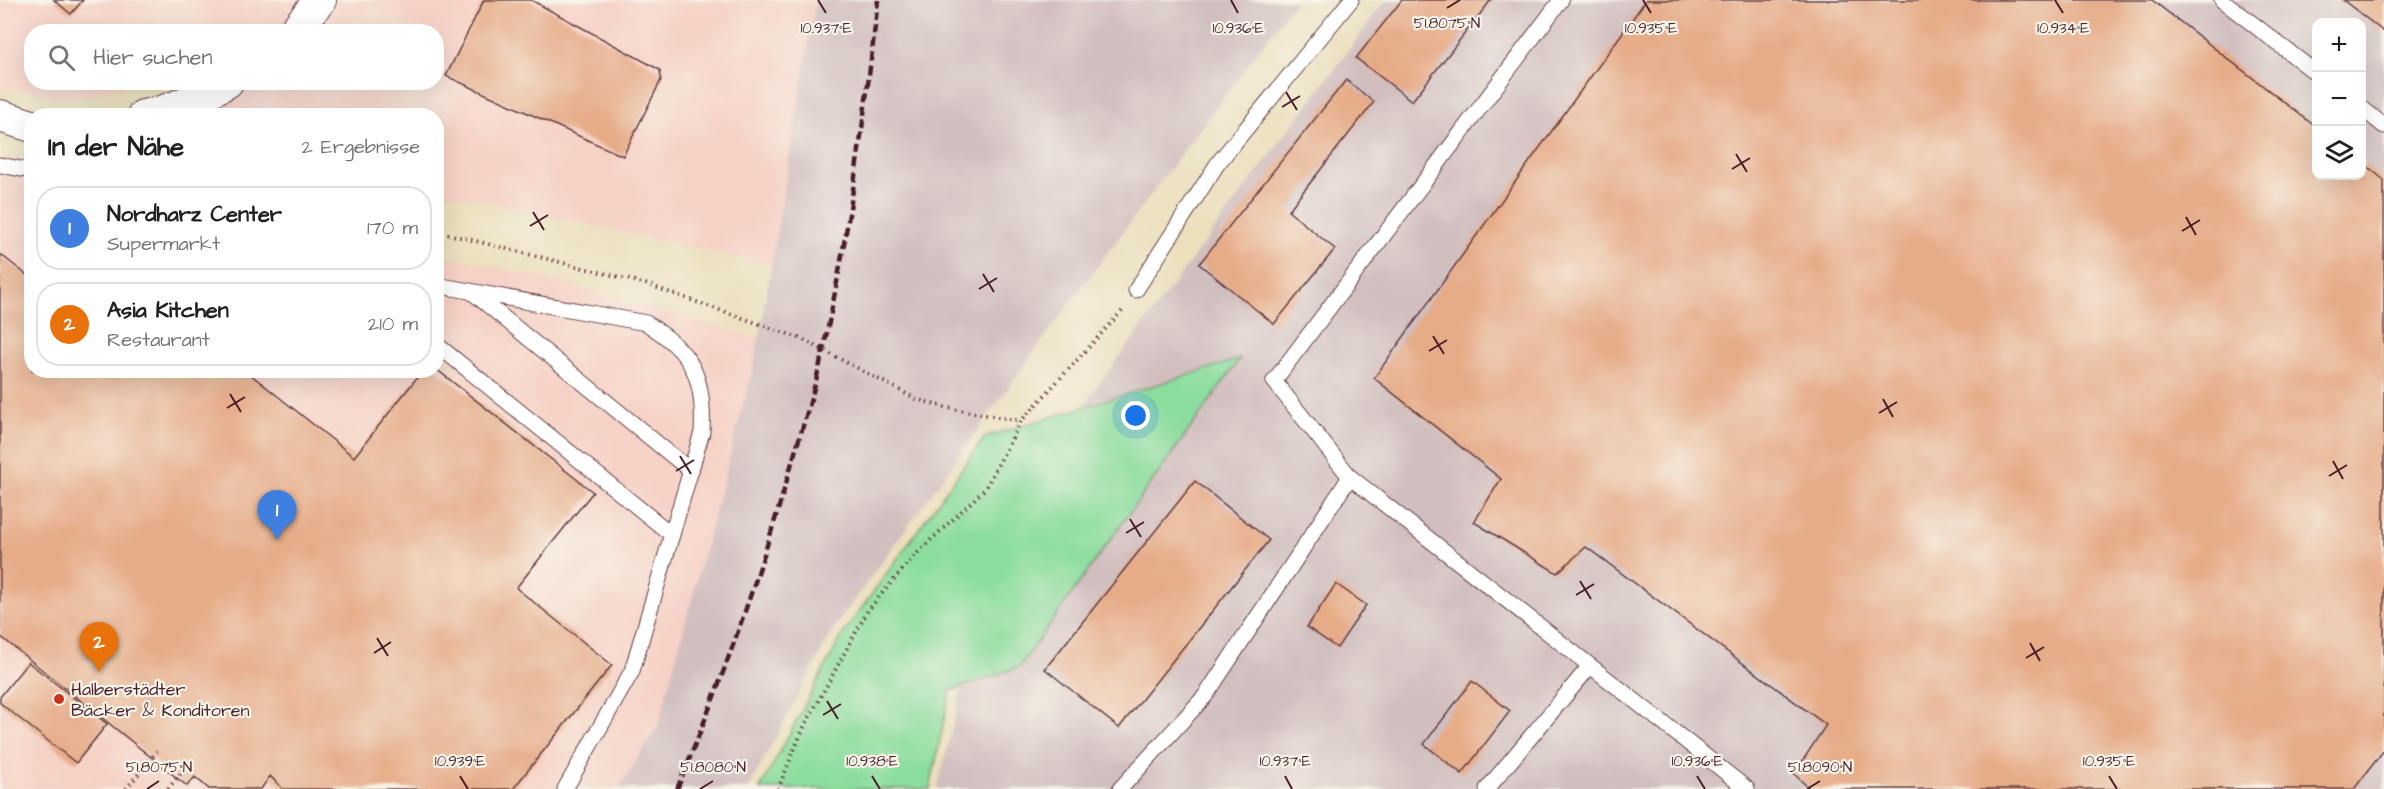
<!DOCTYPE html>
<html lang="de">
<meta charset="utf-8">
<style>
:root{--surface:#fff;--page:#f2f2f2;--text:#202124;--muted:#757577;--line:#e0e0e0;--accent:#c8321e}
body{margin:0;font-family:"Architects Daughter",sans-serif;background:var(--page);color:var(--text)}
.controls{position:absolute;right:18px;top:18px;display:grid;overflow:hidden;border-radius:12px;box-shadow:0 6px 24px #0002}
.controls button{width:54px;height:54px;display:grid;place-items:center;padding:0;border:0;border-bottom:2px solid var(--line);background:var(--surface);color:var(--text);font:30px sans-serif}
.you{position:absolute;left:1136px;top:416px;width:21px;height:21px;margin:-15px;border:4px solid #fff;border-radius:50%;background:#1a73e8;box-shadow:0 0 0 9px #1a73e833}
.badge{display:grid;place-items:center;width:39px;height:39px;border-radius:50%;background:var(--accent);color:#fff;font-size:20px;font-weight:700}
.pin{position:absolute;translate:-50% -50px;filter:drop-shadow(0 2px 3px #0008)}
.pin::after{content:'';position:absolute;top:32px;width:21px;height:18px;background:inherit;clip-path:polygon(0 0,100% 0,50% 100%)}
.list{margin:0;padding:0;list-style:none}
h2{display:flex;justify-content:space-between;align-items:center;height:78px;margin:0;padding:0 24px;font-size:26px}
h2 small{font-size:20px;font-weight:400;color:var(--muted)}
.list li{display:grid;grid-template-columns:39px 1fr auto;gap:18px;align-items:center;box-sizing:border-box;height:84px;margin:0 12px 12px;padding:0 12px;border:2px solid var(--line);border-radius:24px}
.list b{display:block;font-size:22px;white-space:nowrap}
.list p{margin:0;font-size:20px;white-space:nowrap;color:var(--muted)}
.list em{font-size:20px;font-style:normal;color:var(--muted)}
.icon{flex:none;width:33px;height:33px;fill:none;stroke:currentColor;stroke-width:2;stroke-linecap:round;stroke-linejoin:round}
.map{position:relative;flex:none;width:2384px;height:789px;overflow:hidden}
.search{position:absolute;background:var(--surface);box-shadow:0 6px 24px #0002;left:24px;top:24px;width:420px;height:66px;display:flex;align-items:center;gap:15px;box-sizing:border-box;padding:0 21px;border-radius:24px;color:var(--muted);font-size:22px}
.panel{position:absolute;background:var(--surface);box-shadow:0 6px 24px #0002;left:24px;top:108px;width:420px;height:270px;border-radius:24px}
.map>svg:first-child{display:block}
</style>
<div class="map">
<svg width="2384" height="789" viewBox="0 0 2384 789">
<rect width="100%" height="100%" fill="#f7f3e8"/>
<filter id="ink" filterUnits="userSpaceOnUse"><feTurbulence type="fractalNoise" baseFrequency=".0167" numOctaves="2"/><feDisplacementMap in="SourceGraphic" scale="12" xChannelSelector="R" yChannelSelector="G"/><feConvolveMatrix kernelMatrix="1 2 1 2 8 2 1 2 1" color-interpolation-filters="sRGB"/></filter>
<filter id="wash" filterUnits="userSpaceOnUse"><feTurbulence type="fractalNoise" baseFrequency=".008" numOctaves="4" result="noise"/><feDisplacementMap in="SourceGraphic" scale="24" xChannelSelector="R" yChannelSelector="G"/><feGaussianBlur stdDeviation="1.35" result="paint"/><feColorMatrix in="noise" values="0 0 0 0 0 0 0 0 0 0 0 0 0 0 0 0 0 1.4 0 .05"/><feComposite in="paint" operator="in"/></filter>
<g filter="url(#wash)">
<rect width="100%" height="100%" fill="#ebdfbc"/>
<g fill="#f6d1c5">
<polygon points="0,0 816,0 771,265 437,191 436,116 230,115 180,83 436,82 436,32 32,32 32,82 137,83 75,98 0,88"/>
<polygon points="0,158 31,166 32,370 436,370 437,254 553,280 759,339 755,361 658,725 619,789 0,789"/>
</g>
<g fill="#d1bfbf" fill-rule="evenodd">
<polygon points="816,0 1296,0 1050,330 834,628 748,789 619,789 658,725 755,361"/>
<path d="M1386,0h998v789h-1447l48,-195 102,-194zM2316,22h46v154h-46z"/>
</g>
<polygon fill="#8bdd9e" stroke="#6a7e64" stroke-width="1.5" points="1240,359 1019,667 950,691 930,789 760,789 843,634 985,437"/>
<g id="blocks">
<g fill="#e6ac88">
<polygon points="54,0 83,0 71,14"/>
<polygon points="484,0 531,0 660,70 661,80 623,156 446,76"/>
<polygon points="1402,0 1491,0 1412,101 1356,58"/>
<polygon points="1646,0 2152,0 2316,127 2316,176 2362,176 2362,162 2384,180 2384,750 2354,789 1810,789 1794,774 1826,725 1586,547 1557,573 1474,522 1501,479 1374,378"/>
<polygon points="2343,0 2384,0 2384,32"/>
<polygon points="1346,80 1374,102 1288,211 1335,249 1274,324 1199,264"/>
<polygon points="0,254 32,279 32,370 245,370 354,457 423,370 436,369 593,492 516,588 612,665 513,789 283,789 270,776 261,789 209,789 195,777 187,786 0,636"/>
<polygon points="1195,481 1269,540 1119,728 1045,669"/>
<polygon points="1336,584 1366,605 1337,648 1307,627"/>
<polygon points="28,662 107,724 76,763 0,703 0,697"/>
<polygon points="1472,681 1510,711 1462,774 1424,744"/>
</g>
</g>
</g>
<g filter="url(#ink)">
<use href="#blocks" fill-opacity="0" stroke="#623c41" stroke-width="1.5"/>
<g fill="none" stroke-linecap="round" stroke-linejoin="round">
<g stroke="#623c41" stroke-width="17">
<g id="lane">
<polyline points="1561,0 1274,381 1350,477 1747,789"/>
<polyline points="2222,0 2316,73"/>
<polyline points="2362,108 2384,126"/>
<polyline points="0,165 32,171"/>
<path d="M436,285l210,38c47,29 59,55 56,109l-70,239 -67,118"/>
<polyline points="1136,290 1218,163 1351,0"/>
<polyline points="472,292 691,471"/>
<polyline points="436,344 672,535"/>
<polyline points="1120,789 1206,695 1350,477"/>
<polyline points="1487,789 1590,666"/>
</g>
</g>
<g stroke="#623c41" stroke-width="34">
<g id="street">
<polyline points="294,32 320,0"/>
<polyline points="0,116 32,126"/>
<path d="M143,116c30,-5 58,-20 84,-34"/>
</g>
</g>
<g stroke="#623c41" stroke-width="4" stroke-dasharray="1.5 4.5" stroke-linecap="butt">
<polyline points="436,231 643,283 802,339 916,399 948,408 1020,421"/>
<polyline points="126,789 157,751"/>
<polyline points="168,789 187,765"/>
<polyline points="778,789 803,729 868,610 914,556 985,489 1021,421 1122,311"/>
</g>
<use href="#lane" stroke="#fff" stroke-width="15"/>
<use href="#street" stroke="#fff" stroke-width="32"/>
<path stroke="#4a1f2b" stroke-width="4.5" stroke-dasharray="9 4.5" stroke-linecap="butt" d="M677,789c45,-108 84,-217 116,-330 9,-30 19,-61 26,-91 28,-122 45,-244 59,-368"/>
</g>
</g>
<path fill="none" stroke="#4a1f2b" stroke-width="2" d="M818,0l8,13M1231,0l7,13M1643,0l8,13M2055,0l8,13M1447,8l13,-8M1286,92l11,18M1282,107l18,-11M1736,154l11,18M1732,169l18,-11M533,212l11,18M2186,217l10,18M530,226l18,-11M2182,231l18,-11M983,274l11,18M979,289l18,-11M1433,336l11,18M1429,351l18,-11M230,394l11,18M1883,399l10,18M227,408l18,-11M1879,413l18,-11M680,456l11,18M2333,461l10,18M676,471l18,-11M2329,476l18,-11M1130,519l11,18M1126,533l18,-11M1580,581l11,18M1576,595l18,-11M377,638l11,18M2030,643l10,18M374,653l17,-11M2026,658l18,-11M827,701l11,18M823,715l18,-11M460,776l8,13M872,776l8,13M1285,776l7,13M1697,776l8,13M2109,776l8,13M147,789l12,-8M700,789l13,-8M1807,789l13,-8"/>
<circle fill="#c8321e" stroke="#f7f3e8" stroke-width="2" cx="59" cy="699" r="6"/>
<g text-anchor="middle" stroke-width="4.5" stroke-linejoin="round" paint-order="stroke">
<g font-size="18" fill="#4a1f2b" stroke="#f7f3e8" text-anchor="start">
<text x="71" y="695">Halberstädter<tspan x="71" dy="21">Bäcker &amp; Konditoren</tspan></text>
</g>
</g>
<g font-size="15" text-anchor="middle" fill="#4a1f2b" stroke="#f7f3e8" stroke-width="4.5" stroke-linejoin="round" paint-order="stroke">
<text x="1447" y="28">51.8075°N</text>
<text x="826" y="33">10.937°E</text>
<text x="1238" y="33">10.936°E</text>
<text x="1651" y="33">10.935°E</text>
<text x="2063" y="33">10.934°E</text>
<text x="460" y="766">10.939°E</text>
<text x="872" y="766">10.938°E</text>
<text x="1285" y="766">10.937°E</text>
<text x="1697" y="766">10.936°E</text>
<text x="2109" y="766">10.935°E</text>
<text x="159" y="772">51.8075°N</text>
<text x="713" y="772">51.8080°N</text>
<text x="1820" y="772">51.8090°N</text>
</g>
</svg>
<div class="controls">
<button>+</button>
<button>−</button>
<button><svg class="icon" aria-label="layers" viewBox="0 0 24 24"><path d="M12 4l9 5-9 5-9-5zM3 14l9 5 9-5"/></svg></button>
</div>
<div class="you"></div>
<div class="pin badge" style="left:277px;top:540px;background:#3f7fe0">1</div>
<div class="pin badge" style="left:99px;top:672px;background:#e8710a">2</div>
<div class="search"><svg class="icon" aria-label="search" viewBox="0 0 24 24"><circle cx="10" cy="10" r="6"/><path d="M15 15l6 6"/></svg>Hier suchen</div>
<section class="panel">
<h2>In der Nähe<small>2 Ergebnisse</small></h2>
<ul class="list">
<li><span class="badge" style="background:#3f7fe0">1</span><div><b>Nordharz Center</b><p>Supermarkt</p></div><em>170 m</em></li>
<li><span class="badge" style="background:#e8710a">2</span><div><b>Asia Kitchen</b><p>Restaurant</p></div><em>210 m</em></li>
</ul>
</section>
</div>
